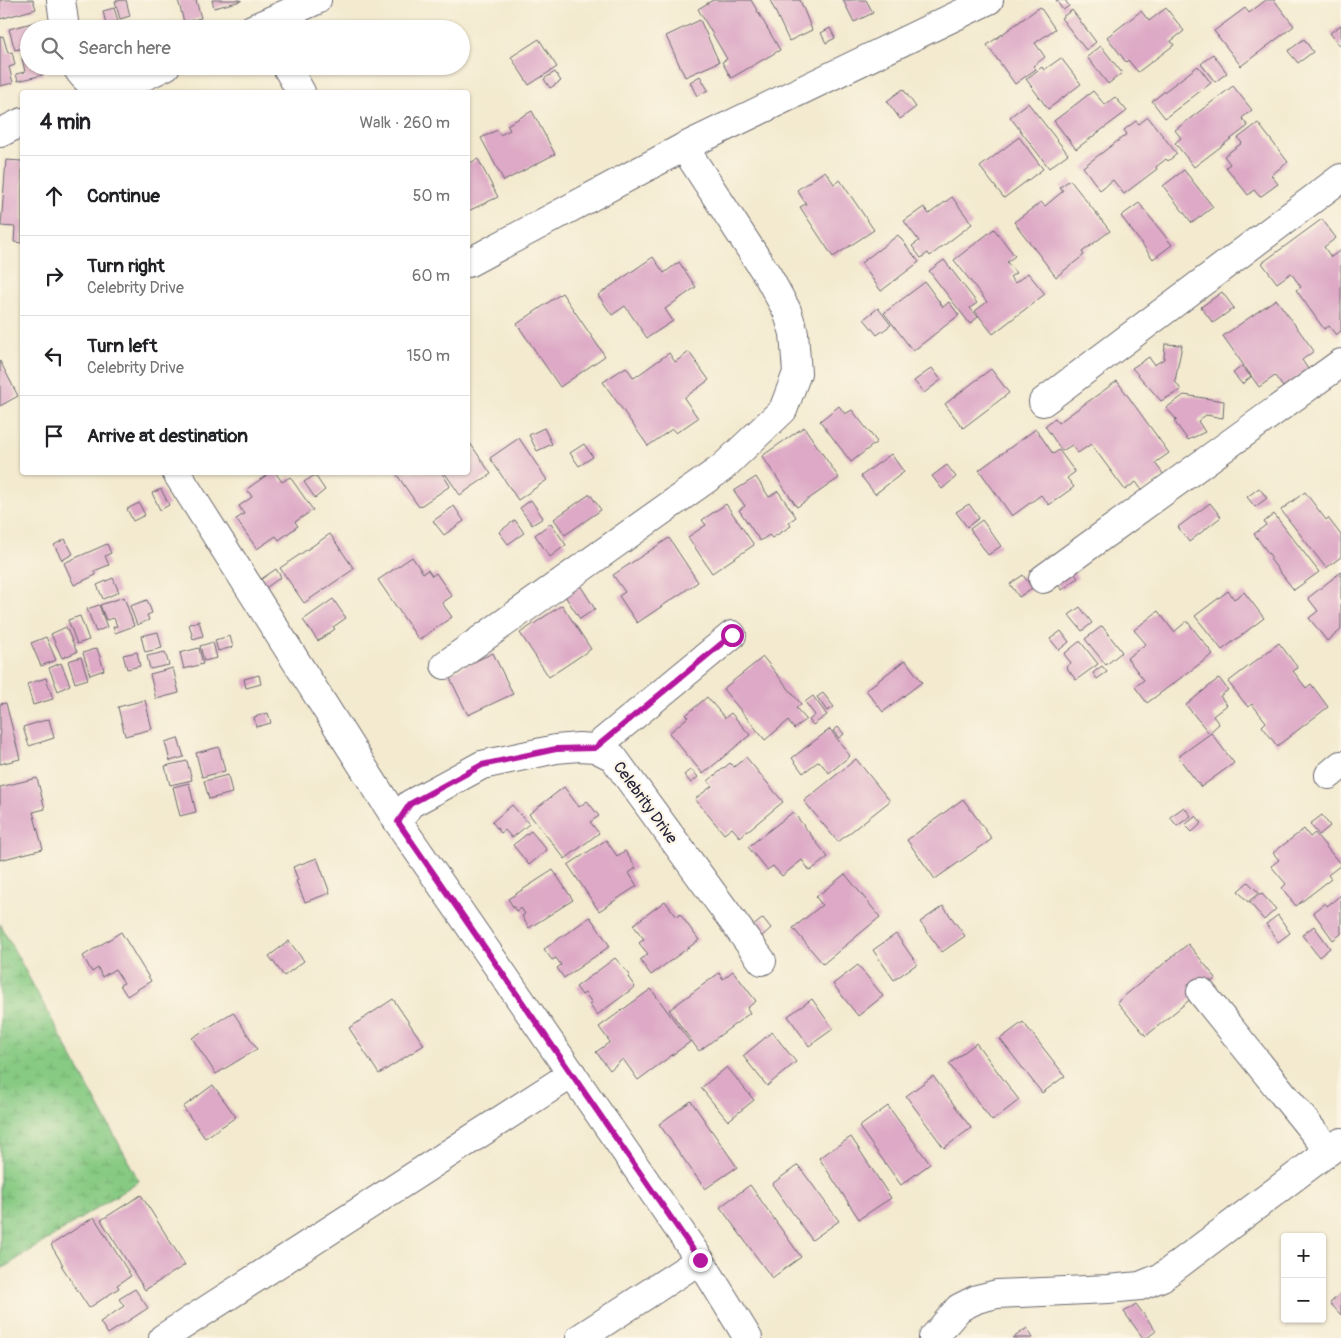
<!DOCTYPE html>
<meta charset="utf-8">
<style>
:root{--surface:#fff;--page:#f6f6f6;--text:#202124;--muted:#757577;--line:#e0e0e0}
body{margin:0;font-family:Pangolin,sans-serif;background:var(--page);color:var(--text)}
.controls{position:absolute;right:15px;bottom:15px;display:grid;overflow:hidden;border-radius:5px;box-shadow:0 1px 4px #0004}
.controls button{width:45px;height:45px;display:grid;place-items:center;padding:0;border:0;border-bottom:1px solid var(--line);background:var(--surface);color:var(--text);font:25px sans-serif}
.stop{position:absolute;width:15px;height:15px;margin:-11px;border:4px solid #b5179e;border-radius:50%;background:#fff}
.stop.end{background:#b5179e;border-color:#fff;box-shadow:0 1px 5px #0008}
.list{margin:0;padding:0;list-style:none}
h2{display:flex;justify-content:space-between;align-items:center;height:65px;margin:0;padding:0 20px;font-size:21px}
h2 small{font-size:16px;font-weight:400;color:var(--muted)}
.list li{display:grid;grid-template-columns:32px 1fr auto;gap:15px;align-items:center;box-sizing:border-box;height:80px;padding:0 20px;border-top:1px solid var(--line)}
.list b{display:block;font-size:19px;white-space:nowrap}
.list p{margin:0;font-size:16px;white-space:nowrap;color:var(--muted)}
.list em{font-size:16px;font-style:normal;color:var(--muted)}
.icon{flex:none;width:28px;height:28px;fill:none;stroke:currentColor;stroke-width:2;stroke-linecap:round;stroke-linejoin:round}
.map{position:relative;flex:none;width:1341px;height:1338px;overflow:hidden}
.search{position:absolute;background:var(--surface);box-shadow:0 1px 4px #0004;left:20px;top:20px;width:450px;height:55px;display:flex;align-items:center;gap:12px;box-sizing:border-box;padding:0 18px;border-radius:28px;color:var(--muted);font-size:19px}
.panel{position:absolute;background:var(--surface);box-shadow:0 1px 4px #0004;left:20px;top:90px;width:450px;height:385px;border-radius:5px}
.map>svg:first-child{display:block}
</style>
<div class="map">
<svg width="1341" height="1338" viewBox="0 0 1341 1338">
<defs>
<pattern id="wetland-marsh" width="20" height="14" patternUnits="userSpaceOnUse" patternTransform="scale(1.25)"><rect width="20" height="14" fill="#87ca83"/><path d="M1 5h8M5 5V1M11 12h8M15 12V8" fill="none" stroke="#74ad72"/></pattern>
</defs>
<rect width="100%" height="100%" fill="#fcf5e5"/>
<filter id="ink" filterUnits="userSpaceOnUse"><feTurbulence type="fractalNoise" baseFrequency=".02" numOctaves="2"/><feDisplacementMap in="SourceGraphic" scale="10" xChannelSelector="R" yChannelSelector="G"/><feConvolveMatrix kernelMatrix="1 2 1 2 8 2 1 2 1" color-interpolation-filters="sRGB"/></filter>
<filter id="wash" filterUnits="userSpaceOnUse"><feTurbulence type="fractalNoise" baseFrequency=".0096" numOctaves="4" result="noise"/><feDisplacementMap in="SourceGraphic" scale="20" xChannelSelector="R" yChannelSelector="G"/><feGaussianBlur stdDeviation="1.12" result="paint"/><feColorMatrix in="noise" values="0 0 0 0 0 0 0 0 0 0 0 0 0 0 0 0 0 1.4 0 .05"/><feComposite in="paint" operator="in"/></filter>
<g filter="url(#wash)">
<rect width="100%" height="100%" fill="#f3eacf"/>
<polygon fill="url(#wetland-marsh)" stroke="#54765f" points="0,924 139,1181 0,1270"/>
<g id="blocks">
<g fill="#dda9c6">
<polygon points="0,0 33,0 36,9 0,19"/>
<polygon points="126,0 130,16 120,19 115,1"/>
<polygon points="178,0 196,0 201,18 184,22"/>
<polygon points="212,0 241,0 241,1 214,8"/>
<polygon points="713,0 751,0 780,50 731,78 722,62 727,59 698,9"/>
<polygon points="770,0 800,0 812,30 789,41"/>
<polygon points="843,0 866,0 873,13 854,22"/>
<polygon points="1056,0 1065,0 1069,6 1063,10"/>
<polygon points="1266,0 1274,0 1294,26 1241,66 1214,31 1245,8 1249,13"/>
<polygon points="1040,7 1055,29 1035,43 1045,57 1033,66 1036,69 1015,84 987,45"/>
<polygon points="114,8 118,21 106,24 103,11"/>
<polygon points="1166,8 1184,31 1171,41 1174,45 1138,72 1128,60 1126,62 1107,37 1141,11 1149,21"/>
<polygon points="1072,10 1096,42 1086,50 1061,18"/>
<polygon points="43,20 45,29 29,29 29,47 15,50 9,29"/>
<polygon points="700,20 719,62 685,77 666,36"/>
<polygon points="1341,25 1341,47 1330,33"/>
<polygon points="830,28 835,38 826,43 821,33"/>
<polygon points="3,36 8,53 12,52 15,65 9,67 13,83 0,86 0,37"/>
<polygon points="539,39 557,67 529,85 511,57"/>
<polygon points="1304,39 1313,52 1298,63 1288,51"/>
<polygon points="1101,46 1122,73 1108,84 1087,57"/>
<polygon points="1213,54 1227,73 1215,82 1201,64"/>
<polygon points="29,56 29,66 40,66 43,75 18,81 16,74 25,72 22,58"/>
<polygon points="1061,58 1081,84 1048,109 1026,79 1042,67 1044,70"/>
<polygon points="1198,66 1211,83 1165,118 1152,101"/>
<polygon points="555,72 561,81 550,88 544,79"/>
<polygon points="700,76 708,90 697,96 690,82"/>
<polygon points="1233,86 1252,110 1242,118 1248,126 1194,167 1175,143 1181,138 1175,130"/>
<polygon points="903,89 916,107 900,119 887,101"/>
<polygon points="1093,91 1105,105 1115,97 1127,111 1076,149 1054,121"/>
<polygon points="1028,103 1068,154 1049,168 1010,117"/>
<polygon points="532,111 555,154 504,181 481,138 497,130 500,135 510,130 507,125"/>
<polygon points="1148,117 1177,154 1168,161 1166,159 1156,167 1157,169 1124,194 1113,180 1100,190 1083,167 1127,134 1124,130 1136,121 1139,124"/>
<polygon points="1258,123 1288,162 1271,175 1278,184 1260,197 1254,190 1248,195 1226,167 1230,164 1224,156 1242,143 1238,138"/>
<polygon points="1019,137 1043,169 1004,198 980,167"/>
<polygon points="478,159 498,197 468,211 468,164"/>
<polygon points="6,160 22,161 22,243 14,242 15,227 1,226"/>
<polygon points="1184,170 1213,207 1192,223 1163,186"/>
<polygon points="825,171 834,184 840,180 874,230 833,257 800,207 806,204 797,190"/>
<polygon points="1070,180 1110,231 1082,252 1084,255 1056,277 1014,222 1041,202 1045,206 1063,191 1060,187"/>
<polygon points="952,197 972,224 930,256 928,253 921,258 912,246 919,241 904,221 924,207 929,214"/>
<polygon points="1139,203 1172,245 1153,259 1121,216"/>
<polygon points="1322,219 1336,238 1324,247 1331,257 1341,250 1341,331 1336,335 1329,326 1324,329 1296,290 1301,287 1291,273 1277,283 1262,263"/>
<polygon points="994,229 1015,256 1007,262 1016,273 1010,277 1015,283 1028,273 1045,294 993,334 975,311 987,302 954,260"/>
<polygon points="898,235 919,262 881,291 861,263"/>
<polygon points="653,257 664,273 679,262 696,287 665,309 673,321 647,338 625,306 612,315 598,295"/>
<polygon points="944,260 977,303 970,308 978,317 970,324 929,271"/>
<polygon points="925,282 943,307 949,302 959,315 913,351 884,313"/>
<polygon points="1222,292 1234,308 1213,323 1201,307"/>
<polygon points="562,293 605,356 560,387 517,324"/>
<polygon points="1276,299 1314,351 1302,360 1308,369 1283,387 1275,376 1259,387 1223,336"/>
<polygon points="878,308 891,325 877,335 864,319"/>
<polygon points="1165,344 1182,345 1175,381 1181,390 1161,401 1132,368 1149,357 1154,365 1164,359"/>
<polygon points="689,352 709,380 684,398 698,418 676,433 672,429 648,446 603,382 626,367 634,378 669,353 675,362"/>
<polygon points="0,361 18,396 0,406"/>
<polygon points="1242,366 1251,377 1242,384 1233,373"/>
<polygon points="932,368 941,380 924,393 914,381"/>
<polygon points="991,369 1009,393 963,428 945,404"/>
<polygon points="1117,381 1169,453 1155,463 1164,475 1142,490 1136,482 1125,490 1091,444 1078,453 1072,445 1062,451 1045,426 1055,418 1058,423"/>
<polygon points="1184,395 1224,401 1223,418 1206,415 1198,421 1205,432 1188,440 1174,421 1177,420 1166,408"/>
<polygon points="839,406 845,414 852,410 877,442 851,462 820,421"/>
<polygon points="804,427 839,478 797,507 762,456"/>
<polygon points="544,428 552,444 537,451 529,435"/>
<polygon points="1036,429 1053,454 1059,450 1075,472 1067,478 1074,487 1049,505 1041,495 1012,516 979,470"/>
<polygon points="519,438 547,480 518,500 490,458"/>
<polygon points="468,440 491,474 460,495 444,472 468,472"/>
<polygon points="584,444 593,457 579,466 570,453"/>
<polygon points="891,454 904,472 875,494 861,476"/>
<polygon points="947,465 956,477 942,489 932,476"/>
<polygon points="271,472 275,472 282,482 290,477 313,510 295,522 298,526 279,540 276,536 257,549 236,519 244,514 239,506 252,497 247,489"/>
<polygon points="395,472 441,472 450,486 419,507"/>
<polygon points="315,475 325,490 315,498 304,482"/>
<polygon points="756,477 769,497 778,491 796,517 789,522 791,526 772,538 769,535 760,541 739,510 745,506 734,491"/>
<polygon points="1259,488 1267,498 1255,507 1247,497"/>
<polygon points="161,489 169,505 160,510 152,493"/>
<polygon points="1305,492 1326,520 1328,518 1341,535 1341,557 1326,568 1281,510"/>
<polygon points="590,494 601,510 565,535 554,519"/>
<polygon points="531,500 543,518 532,525 520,508"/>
<polygon points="139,503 145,515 133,521 127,509"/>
<polygon points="1210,503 1221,517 1189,542 1178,527"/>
<polygon points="726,504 754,545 712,573 688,537 706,525 702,520"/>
<polygon points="969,504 979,518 967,527 956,512"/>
<polygon points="454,506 464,521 444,535 433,521"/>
<polygon points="1274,514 1319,572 1294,590 1270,559 1272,558 1254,534 1266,525 1264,522"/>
<polygon points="515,520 524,533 508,544 499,532"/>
<polygon points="982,520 1001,546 988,555 970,529"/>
<polygon points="551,523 566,545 550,557 535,535"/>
<polygon points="330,534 354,569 304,603 280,568"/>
<polygon points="669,538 698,582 637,623 619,596 625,592 613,575"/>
<polygon points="65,539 73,554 62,560 54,545"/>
<polygon points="107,544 111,553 105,556 109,565 94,571 96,575 74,585 64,563"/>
<polygon points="412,557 423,573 428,570 432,576 436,573 452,596 442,603 452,617 419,640 378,580"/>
<polygon points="1070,568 1078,578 1062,590 1055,580"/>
<polygon points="276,569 281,577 263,590 257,582"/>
<polygon points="1341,572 1341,630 1327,641 1309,618 1318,611 1308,598"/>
<polygon points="1023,575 1032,588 1019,597 1010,584"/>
<polygon points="113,578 119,592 103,599 97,585"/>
<polygon points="580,585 595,609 580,619 565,596"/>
<polygon points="1228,591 1234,599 1244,592 1264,618 1222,650 1195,616"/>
<polygon points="124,597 134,626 115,633 113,627 117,626 114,618 106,620 100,605"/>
<polygon points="333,599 346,618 333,627 335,629 318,641 303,620"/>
<polygon points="147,600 152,613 147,615 149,620 137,625 130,606"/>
<polygon points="99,605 107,627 96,632 87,609"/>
<polygon points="562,605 591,649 549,677 520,633"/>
<polygon points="1080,607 1092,623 1082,631 1069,615"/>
<polygon points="1158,611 1174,632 1187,621 1213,654 1147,703 1135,687 1144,680 1127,658 1146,644 1134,630"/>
<polygon points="80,616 89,640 77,644 68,620"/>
<polygon points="199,621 203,636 193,639 189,624"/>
<polygon points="1102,626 1122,652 1106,665 1085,639"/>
<polygon points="66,627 77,652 62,658 51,634"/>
<polygon points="1061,631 1069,642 1059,650 1050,639"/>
<polygon points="158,632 162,648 145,652 141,636"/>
<polygon points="230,636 233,647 218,651 215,640"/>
<polygon points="46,637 56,660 41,666 31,643"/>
<polygon points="1080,641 1098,664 1076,680 1066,667 1071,663 1064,654"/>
<polygon points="213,642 217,658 204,661 200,646"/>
<polygon points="1279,643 1298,668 1293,671 1306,688 1311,684 1328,707 1277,746 1262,726 1266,722 1252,704 1248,707 1228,682"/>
<polygon points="97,648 104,670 90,675 83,653"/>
<polygon points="199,648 203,664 184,669 180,653"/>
<polygon points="137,652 140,666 127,669 123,655"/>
<polygon points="165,652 169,665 150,669 147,656"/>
<polygon points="493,653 513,694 468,715 448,674"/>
<polygon points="81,657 88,679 75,683 68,661"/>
<polygon points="763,657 801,704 796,708 806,719 794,729 788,721 765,740 723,689"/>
<polygon points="905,660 922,682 883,712 866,690"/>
<polygon points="61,663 70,685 58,691 49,668"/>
<polygon points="1102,666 1107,672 1097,679 1093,673"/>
<polygon points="173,668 179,693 156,699 150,674"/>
<polygon points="259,675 261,684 246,688 244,679"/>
<polygon points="46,678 53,699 33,705 27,684"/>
<polygon points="1219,678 1228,690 1220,696 1227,705 1213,716 1219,724 1209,733 1186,705"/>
<polygon points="823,693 834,707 827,711 817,697"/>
<polygon points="813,696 827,715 813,725 809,720 815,715 805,702"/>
<polygon points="707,697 725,718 731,713 750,735 703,774 669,733 688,717 686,715"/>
<polygon points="145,700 152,729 125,736 118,707"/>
<polygon points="6,703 20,759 0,764 0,704"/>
<polygon points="268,713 271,723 256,727 254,717"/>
<polygon points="49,719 54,738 29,746 23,727"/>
<polygon points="838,727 844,734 839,738 833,731"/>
<polygon points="830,729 850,756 829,773 819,761 803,773 792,758"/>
<polygon points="1211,733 1234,763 1201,787 1178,757"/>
<polygon points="178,738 184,757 170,761 165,742"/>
<polygon points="219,747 225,771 202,777 196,753"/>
<polygon points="746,757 783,802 740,837 732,828 724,834 695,799 712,786 708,781 730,763 734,767"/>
<polygon points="856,759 890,801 838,842 804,801"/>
<polygon points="187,761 192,780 170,785 165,766"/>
<polygon points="691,769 698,777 691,783 684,775"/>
<polygon points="228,775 232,793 209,799 204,781"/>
<polygon points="37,778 45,809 33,812 43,849 0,860 0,787"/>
<polygon points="189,783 196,812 180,816 173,787"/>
<polygon points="564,787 579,807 587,801 599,816 590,822 599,833 565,859 529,814"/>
<polygon points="963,799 992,839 935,879 907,840"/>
<polygon points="512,805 529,824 512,838 505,830 501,833 492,822"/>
<polygon points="1184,807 1191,816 1177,826 1170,817"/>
<polygon points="793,812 828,857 810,871 802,860 782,876 773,866 767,870 748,847"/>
<polygon points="1322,815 1330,826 1319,835 1310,824"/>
<polygon points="1196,816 1202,823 1192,832 1185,825"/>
<polygon points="1304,829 1310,837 1315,833 1341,865 1328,875 1331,879 1296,906 1282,888 1286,884 1271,866 1279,860 1273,853"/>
<polygon points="531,831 547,850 529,865 513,845"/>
<polygon points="606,840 617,856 625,851 636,868 629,873 637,886 599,911 568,865"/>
<polygon points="317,858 330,893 305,902 296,881 298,880 293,867"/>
<polygon points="553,870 573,900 529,928 522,916 525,914 521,908 516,911 508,899"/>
<polygon points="845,874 880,917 823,964 793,928 822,905 816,897"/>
<polygon points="1248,882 1259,893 1248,902 1238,891"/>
<polygon points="1261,893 1276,909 1264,920 1250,903"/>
<polygon points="1341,895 1341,934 1333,940 1313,912 1325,903 1327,906"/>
<polygon points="665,901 677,917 680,914 699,940 651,975 640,960 648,954 639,943 644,939 633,925"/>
<polygon points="943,906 965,936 942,952 920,922"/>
<polygon points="1278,915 1290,933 1278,942 1266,924"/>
<polygon points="590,917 610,946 564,978 557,968 561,965 556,958 552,960 544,949"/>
<polygon points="763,918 771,928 760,938 751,928"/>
<polygon points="1314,926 1330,948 1319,957 1302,935"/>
<polygon points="121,932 151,981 127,996 120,985 124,983 115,969 102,977 98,968 92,972 83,956"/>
<polygon points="896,934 917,964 894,980 873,950"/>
<polygon points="289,941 304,961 284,976 269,956"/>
<polygon points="1188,944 1216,978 1146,1036 1117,1002"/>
<polygon points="615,958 630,975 628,977 635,987 597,1015 589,1004 592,1003 585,993 582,995 576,987"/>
<polygon points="858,965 883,996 858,1016 833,984"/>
<polygon points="733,971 756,1001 747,1008 750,1013 699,1051 669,1010 719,973 723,979"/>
<polygon points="651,989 690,1042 638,1080 623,1059 610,1070 596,1052 610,1042 599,1027"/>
<polygon points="393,999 424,1045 379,1074 349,1028"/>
<polygon points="812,999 833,1029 809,1046 788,1016"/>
<polygon points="233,1012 257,1049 216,1074 192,1038"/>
<polygon points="1023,1022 1065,1076 1042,1093 1000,1039"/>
<polygon points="772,1032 796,1062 767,1086 743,1056"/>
<polygon points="976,1043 1019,1100 992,1121 949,1064"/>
<polygon points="727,1067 754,1100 728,1121 701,1088"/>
<polygon points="933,1076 971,1128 944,1148 906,1096"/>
<polygon points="213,1085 236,1117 205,1138 183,1107"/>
<polygon points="691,1101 737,1167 705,1189 659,1124"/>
<polygon points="888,1106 930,1164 901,1185 859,1127"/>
<polygon points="851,1137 891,1198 859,1219 819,1158"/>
<polygon points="798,1165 839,1221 812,1240 772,1184"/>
<polygon points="750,1185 801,1257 772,1278 720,1207"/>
<polygon points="141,1195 185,1265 145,1290 101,1220"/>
<polygon points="94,1217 131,1276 117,1285 119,1288 89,1308 61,1265 63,1265 51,1245"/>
<polygon points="135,1289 148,1308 108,1334 100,1322 124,1306 119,1299"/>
<polygon points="1341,1293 1341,1315 1330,1303"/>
<polygon points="1136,1304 1156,1331 1147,1338 1143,1338 1124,1312"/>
<polygon points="1027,1328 1033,1338 1013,1338"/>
</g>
</g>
</g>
<g filter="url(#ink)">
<use href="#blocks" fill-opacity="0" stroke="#6b686f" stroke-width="1"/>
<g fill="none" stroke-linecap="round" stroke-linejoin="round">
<g stroke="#6b686f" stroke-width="30">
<g id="minor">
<polyline points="61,0 65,29"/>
<polyline points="252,29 317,0"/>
<path d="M76,66c23,40 58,14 90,0"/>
<polyline points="286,66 301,92"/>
<polyline points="0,133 22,122"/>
<polyline points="468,263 684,147 989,0"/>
<polyline points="1043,402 1341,178"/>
<polyline points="176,472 398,822"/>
<polyline points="1043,579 1341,363"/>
<polyline points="445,665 722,468 783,410 797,373 794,333 787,311 768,276 684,147"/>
<polyline points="595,748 732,635"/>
<polyline points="1329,775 1341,765"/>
<polyline points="1201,992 1329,1151"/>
<polyline points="163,1338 572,1074"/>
<polyline points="580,1338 700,1260"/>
<polyline points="748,1338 700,1260 398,822 410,804 482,765 556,749 579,747 595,748 613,757 762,961"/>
<polyline points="933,1338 959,1308 977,1299 997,1294 1108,1289 1140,1286 1162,1277 1341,1142"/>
</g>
</g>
<use href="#minor" stroke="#fff" stroke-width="28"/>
</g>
</g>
<g fill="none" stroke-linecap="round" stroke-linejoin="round" filter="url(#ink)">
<polyline stroke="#b5179e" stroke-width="6" points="700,1260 398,822 410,804 482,765 556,749 595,748 732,635"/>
</g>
<g text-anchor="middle" stroke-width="4.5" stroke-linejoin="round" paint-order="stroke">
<g font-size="16" fill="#22223b" stroke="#fcf5e5">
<text transform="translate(646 802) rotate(54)" y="6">Celebrity Drive</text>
</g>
</g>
</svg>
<div class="controls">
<button>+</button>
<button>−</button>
</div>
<div class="stop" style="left:732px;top:635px"></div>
<div class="stop end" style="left:700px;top:1260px"></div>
<div class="search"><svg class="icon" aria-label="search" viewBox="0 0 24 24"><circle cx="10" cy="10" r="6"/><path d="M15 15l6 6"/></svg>Search here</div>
<section class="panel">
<h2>4 min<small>Walk · 260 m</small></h2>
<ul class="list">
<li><svg class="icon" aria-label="ahead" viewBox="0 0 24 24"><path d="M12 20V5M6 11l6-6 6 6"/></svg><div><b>Continue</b></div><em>50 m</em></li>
<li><svg class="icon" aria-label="right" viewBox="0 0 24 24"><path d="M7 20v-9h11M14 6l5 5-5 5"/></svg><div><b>Turn right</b><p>Celebrity Drive</p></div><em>60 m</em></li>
<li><svg class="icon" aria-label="left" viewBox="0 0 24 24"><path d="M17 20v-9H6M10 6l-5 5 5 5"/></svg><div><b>Turn left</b><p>Celebrity Drive</p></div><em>150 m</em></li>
<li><svg class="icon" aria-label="arrive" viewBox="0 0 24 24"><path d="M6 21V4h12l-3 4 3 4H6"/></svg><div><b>Arrive at destination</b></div></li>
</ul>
</section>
</div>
